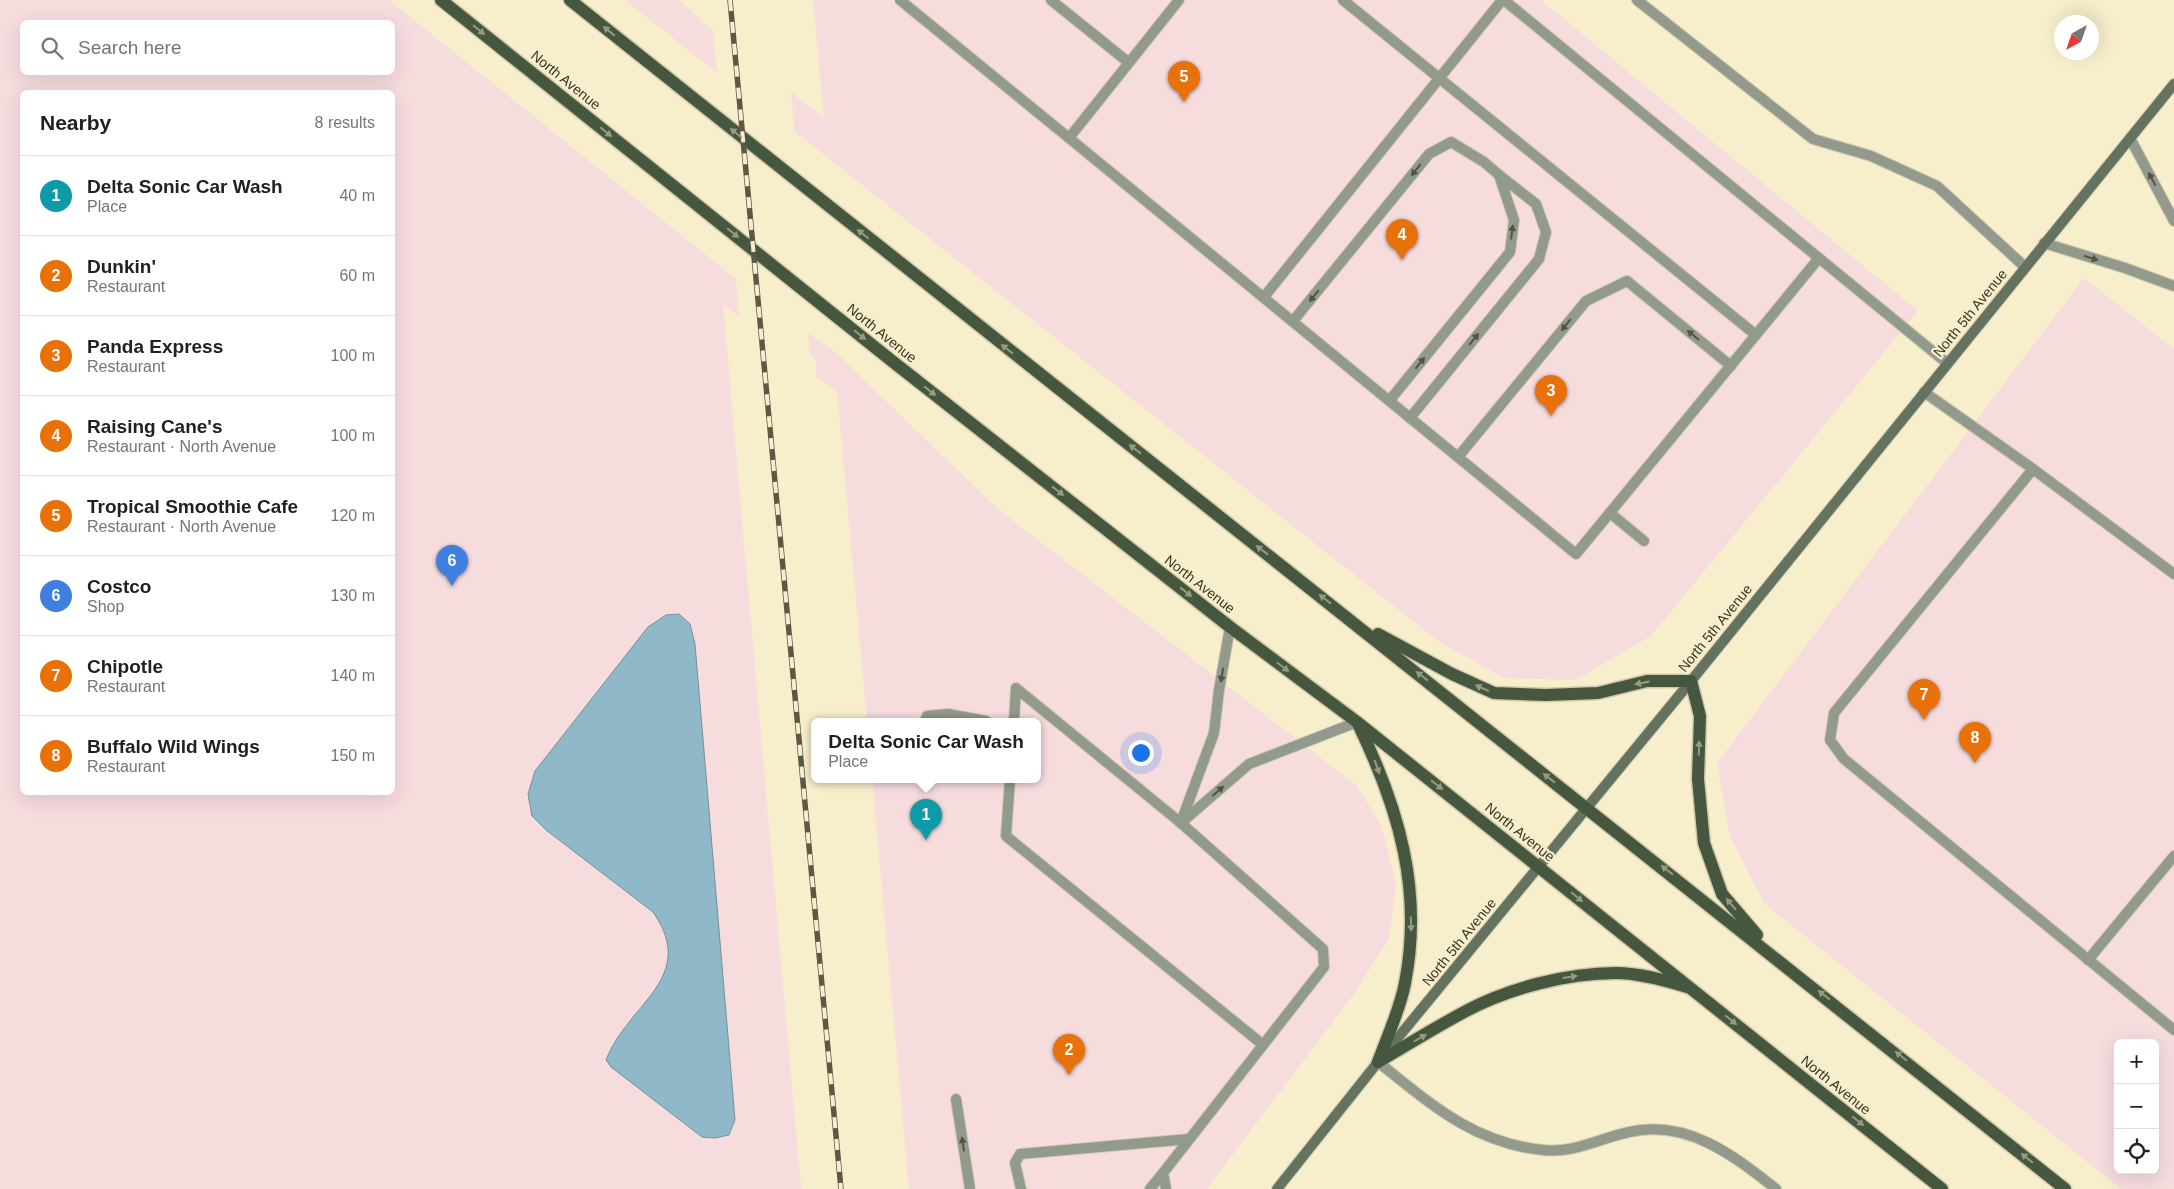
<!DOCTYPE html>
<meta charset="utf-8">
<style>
:root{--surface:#fff;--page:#f6f6f6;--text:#202124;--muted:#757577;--line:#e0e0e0;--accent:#695624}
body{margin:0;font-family:Helvetica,sans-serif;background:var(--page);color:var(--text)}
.controls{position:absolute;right:15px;bottom:15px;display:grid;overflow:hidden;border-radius:8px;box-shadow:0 5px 20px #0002}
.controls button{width:45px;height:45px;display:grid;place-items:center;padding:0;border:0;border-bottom:1px solid var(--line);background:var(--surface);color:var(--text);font:25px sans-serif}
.compass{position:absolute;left:2054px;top:15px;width:45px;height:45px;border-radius:50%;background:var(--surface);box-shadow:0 5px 20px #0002;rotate:220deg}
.you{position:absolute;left:1140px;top:752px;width:18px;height:18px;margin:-12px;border:4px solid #fff;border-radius:50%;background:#1a73e8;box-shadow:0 0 0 8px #1a73e833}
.badge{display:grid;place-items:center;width:32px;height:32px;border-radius:50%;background:var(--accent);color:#fff;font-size:16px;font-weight:700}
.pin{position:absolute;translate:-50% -41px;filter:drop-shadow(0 1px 2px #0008)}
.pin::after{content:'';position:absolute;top:26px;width:18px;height:15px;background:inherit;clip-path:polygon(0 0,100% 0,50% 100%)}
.popup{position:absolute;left:811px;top:718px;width:230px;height:65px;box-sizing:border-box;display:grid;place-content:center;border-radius:8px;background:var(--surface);filter:drop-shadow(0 1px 4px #0005);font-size:16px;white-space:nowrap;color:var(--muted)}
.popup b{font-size:19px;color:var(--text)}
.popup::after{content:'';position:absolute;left:50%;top:100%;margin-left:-10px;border:10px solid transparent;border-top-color:var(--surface)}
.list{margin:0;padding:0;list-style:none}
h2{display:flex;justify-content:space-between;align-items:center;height:65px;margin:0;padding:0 20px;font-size:21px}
h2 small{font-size:16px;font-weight:400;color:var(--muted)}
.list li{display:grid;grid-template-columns:32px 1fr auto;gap:15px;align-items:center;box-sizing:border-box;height:80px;padding:0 20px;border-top:1px solid var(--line)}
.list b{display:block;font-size:19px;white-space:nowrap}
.list p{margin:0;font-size:16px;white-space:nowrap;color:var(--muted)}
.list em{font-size:16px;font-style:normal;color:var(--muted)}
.icon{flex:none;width:28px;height:28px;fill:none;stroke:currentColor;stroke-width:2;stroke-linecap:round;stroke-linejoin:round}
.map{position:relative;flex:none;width:2174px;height:1189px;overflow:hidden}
.search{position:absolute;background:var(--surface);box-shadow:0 5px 20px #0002;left:20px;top:20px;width:375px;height:55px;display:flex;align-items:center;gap:12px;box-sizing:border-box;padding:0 18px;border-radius:8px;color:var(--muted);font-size:19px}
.panel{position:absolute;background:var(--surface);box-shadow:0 5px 20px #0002;left:20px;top:90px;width:375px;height:705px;border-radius:8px}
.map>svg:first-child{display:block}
</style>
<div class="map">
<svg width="2174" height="1189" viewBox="0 0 2174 1189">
<rect width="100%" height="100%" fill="#f7eecc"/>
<g fill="#f7dcde" fill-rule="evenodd">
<path d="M0,0h389l347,279 3,37 -16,-12 78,885h-801zM22,22h370v50h-370zM22,92h370v700h-370z"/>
<polygon points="625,0 679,0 713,31 717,73"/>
<polygon points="813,0 1541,0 1918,311 1651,636 1575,680 1504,678 1438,641 794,131 791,92 824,118"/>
<path d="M2084,278l90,71v840h-53l-356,-285 -35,-67 -13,-74zM2118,1043h37v127h-37z"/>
<polygon points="808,333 834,351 998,509 1357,786 1381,825 1396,883 1389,938 1356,991 1207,1189 909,1189 872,779 1037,779 1037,721 867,721 837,392 816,377 816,359 810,354"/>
</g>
<path fill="#8fb8c9" stroke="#759098" d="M679,614l11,10 5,20 40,476 -6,15 -14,3 -13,-1 -91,-70 -5,-7c22,-57 93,-82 47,-148l-107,-82 -14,-14 -4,-22 7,-23 113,-144 18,-12z"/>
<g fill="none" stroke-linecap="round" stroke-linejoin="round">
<g stroke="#d1c9ab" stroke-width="12">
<g id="lane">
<polyline points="900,0 1069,138"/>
<polyline points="1051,0 1128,62"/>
<polyline points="1179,0 1069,138 1576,554 1819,258"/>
<polyline points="1343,0 1756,335"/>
<polyline points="1504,0 1947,363"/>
<polyline points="1637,0 1813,139 1871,156 1937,186 2025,267"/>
<polyline points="2130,138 2174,221"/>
<polyline points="2044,243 2125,268 2174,286"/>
<polyline points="1264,297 1502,0"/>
<polyline points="1293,321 1429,154 1451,142 1484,162 1499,175 1514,220 1510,252 1390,400"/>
<polyline points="1924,392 2033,469 1834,713 1830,740 1844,759 2174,1030"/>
<polyline points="1410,418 1539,259 1546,232 1536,204 1499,175"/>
<polyline points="1458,457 1586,301 1627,281 1731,366"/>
<polyline points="2033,469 2174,574"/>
<polyline points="1610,513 1644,541"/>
<polyline points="925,721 927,716 948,714 986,721"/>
<polyline points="1014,721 1016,688 1181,823 1323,949 1324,967 1163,1173 1166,1189"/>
<polyline points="1010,779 1006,836 1262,1044"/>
<polyline points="1181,822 1214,733 1219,690 1230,627"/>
<polyline points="1181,823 1249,764 1357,722"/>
<polyline points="2088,960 2174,856"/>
<path d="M1378,1062c53,42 95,81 165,88 29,4 58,-12 86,-18 58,-13 104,23 147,57"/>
<polyline points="956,1099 970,1189"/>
<polyline points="1021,1189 1015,1163 1020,1154 1189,1139"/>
<polyline points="1150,1189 1163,1173"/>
</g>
</g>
<g stroke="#d1c9ab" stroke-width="12">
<polyline id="secondary" points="1277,1189 1378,1062 1691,681 2174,84"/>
</g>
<g stroke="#d1c9ab" stroke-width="15">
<g id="primary">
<polyline points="441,0 892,361 1230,627 1357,722 1942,1189"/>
<path d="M570,0c497,398 999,789 1495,1189"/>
<polyline points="1378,634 1452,674 1494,693 1546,695 1598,693 1647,681 1691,681 1700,716 1698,779 1704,843 1722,894 1757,935"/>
<path d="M1359,726c40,83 64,165 46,257 -5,27 -18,54 -27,79"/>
<path d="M1378,1062c29,-17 58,-35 88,-51 43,-23 102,-38 150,-38 23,0 48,7 71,14"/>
</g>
</g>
<use href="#lane" stroke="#919a8d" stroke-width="10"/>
<use href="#secondary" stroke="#64735f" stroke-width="10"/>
<use href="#primary" stroke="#46573f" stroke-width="12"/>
<g stroke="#5c5846" stroke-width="5.5">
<polyline id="rail" points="730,0 841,1189"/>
</g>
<use href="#rail" stroke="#f7eecc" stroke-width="4" stroke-dasharray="11" stroke-linecap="butt"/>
</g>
<defs><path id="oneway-solid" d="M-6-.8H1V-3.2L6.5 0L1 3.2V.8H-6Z" transform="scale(1.25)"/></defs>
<g fill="#969b7e">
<use href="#oneway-solid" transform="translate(479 30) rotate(39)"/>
<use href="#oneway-solid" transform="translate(609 31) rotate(-141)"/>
<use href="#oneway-solid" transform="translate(606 132) rotate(39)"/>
<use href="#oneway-solid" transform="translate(736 133) rotate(-141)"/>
<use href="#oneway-solid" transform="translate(733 233) rotate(39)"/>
<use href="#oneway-solid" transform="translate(863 234) rotate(-141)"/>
<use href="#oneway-solid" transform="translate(860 335) rotate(39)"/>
<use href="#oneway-solid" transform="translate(1007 349) rotate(-142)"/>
<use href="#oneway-solid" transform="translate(930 391) rotate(38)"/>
<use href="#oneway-solid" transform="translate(1135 449) rotate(-142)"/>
<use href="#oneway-solid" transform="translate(1058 491) rotate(38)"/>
<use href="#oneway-solid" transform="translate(1262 550) rotate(-142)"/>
<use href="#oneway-solid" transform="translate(1186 592) rotate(38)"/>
<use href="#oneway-solid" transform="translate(1325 599) rotate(-142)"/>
<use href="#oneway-solid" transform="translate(1283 667) rotate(37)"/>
<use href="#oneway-solid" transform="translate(1422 676) rotate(-142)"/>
<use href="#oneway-solid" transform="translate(1642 683) rotate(169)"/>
<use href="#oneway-solid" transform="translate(1482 688) rotate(-156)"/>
<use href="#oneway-solid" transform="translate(1699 748) rotate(-88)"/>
<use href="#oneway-solid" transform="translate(1377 767) rotate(70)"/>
<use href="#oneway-solid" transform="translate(1549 778) rotate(-142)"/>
<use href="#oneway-solid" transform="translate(1437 785) rotate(38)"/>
<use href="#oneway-solid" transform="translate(1667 870) rotate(-142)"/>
<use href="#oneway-solid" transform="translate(1577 897) rotate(39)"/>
<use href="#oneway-solid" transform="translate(1731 904) rotate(-130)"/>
<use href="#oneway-solid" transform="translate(1411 924) rotate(88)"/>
<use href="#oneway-solid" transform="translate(1570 977) rotate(-8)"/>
<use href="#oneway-solid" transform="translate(1824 995) rotate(-142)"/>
<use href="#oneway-solid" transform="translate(1731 1020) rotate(39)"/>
<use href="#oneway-solid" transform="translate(1420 1038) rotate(-30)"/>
<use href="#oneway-solid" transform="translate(1901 1056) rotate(-141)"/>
<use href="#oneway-solid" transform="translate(1858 1121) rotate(39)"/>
<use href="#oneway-solid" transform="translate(2027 1158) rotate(-141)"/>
</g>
<g fill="#525345">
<use href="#oneway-solid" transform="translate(1416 170) rotate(129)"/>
<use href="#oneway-solid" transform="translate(2152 179) rotate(-118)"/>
<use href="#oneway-solid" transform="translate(1512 232) rotate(-83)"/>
<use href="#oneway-solid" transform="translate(2091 258) rotate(17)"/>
<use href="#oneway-solid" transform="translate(1314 296) rotate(129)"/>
<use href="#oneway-solid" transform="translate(1566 325) rotate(129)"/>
<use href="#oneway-solid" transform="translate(1693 335) rotate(-141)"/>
<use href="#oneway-solid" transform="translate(1474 339) rotate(-51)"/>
<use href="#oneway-solid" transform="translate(1420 363) rotate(-51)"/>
<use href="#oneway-solid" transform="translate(1222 675) rotate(100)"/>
<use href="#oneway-solid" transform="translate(1218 791) rotate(-41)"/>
<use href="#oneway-solid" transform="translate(963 1144) rotate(-99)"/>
</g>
<g text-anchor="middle" stroke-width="4.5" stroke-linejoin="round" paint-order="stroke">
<g font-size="14" fill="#373426" stroke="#f7eecc">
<text transform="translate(566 80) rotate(39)" y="5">North Avenue</text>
<text transform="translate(1970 313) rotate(-51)" y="5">North 5th Avenue</text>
<text transform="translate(882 333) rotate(39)" y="5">North Avenue</text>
<text transform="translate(1200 584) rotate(38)" y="5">North Avenue</text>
<text transform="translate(1715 628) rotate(-51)" y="5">North 5th Avenue</text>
<text transform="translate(1520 832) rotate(39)" y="5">North Avenue</text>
<text transform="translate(1459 942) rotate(-51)" y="5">North 5th Avenue</text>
<text transform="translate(1836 1085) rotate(39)" y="5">North Avenue</text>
</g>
</g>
</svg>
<div class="controls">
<button>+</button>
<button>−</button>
<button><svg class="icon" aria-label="locate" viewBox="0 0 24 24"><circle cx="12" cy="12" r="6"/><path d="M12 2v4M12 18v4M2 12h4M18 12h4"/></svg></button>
</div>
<svg class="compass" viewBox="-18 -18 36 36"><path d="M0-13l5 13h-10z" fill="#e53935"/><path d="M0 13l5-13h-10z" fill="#757577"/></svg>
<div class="you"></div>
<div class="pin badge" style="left:926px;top:840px;background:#0f9aa8">1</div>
<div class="popup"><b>Delta Sonic Car Wash</b>Place</div>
<div class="pin badge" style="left:1069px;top:1075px;background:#e8710a">2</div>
<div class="pin badge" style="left:1551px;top:416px;background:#e8710a">3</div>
<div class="pin badge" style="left:1402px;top:260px;background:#e8710a">4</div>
<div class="pin badge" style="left:1184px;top:102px;background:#e8710a">5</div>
<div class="pin badge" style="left:452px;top:586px;background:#3f7fe0">6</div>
<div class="pin badge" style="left:1924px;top:720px;background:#e8710a">7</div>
<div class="pin badge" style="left:1975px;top:763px;background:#e8710a">8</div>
<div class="search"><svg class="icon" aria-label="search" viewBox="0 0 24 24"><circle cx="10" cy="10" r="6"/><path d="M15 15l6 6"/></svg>Search here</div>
<section class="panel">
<h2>Nearby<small>8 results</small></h2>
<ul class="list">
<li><span class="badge" style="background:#0f9aa8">1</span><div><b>Delta Sonic Car Wash</b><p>Place</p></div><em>40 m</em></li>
<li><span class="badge" style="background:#e8710a">2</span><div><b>Dunkin'</b><p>Restaurant</p></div><em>60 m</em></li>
<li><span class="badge" style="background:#e8710a">3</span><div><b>Panda Express</b><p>Restaurant</p></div><em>100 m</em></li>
<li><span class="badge" style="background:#e8710a">4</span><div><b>Raising Cane's</b><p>Restaurant · North Avenue</p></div><em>100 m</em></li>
<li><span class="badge" style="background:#e8710a">5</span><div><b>Tropical Smoothie Cafe</b><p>Restaurant · North Avenue</p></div><em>120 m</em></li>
<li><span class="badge" style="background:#3f7fe0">6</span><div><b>Costco</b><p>Shop</p></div><em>130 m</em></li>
<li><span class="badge" style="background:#e8710a">7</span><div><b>Chipotle</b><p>Restaurant</p></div><em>140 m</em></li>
<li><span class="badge" style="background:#e8710a">8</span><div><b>Buffalo Wild Wings</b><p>Restaurant</p></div><em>150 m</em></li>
</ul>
</section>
</div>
